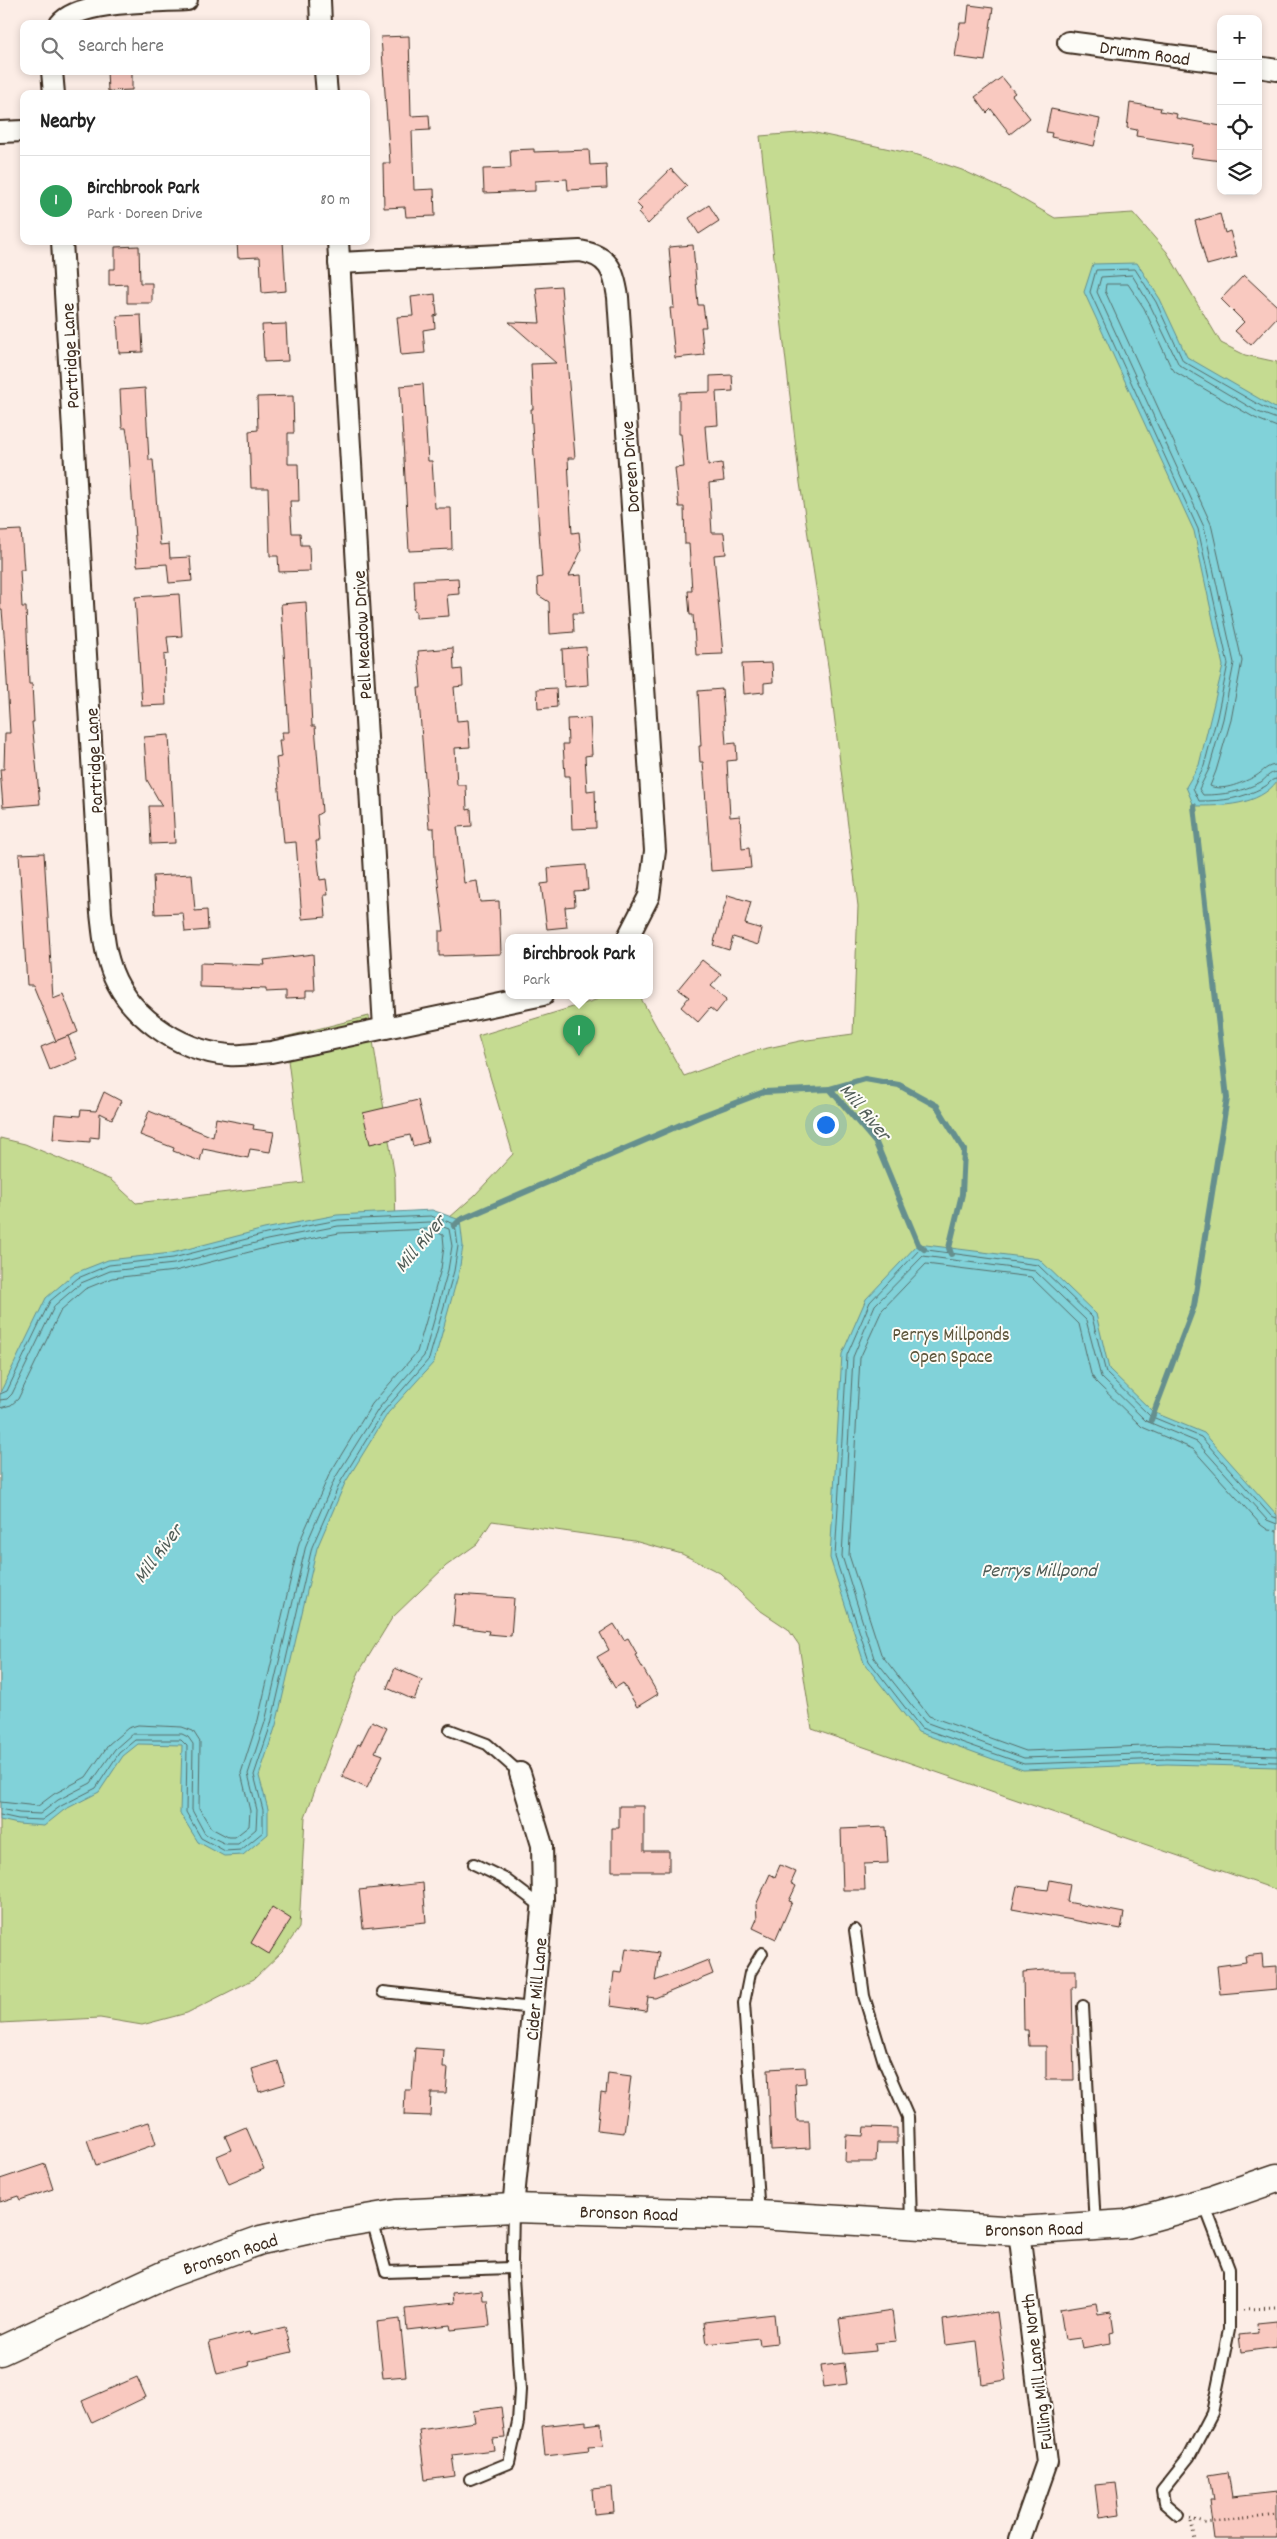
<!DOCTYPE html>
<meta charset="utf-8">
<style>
:root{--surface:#fff;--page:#f6f6f6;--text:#222;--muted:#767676;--line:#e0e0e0;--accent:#ea580c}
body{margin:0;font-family:Dekko,sans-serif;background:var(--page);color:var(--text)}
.controls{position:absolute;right:15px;top:15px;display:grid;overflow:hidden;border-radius:10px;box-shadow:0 2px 8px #0003}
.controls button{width:45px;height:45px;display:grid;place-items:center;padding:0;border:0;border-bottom:1px solid var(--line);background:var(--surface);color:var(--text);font:25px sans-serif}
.you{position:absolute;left:825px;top:1124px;width:18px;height:18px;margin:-12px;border:4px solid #fff;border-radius:50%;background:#1a73e8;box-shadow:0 0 0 8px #1a73e833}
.badge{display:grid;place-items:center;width:32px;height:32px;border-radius:50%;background:var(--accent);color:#fff;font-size:16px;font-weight:700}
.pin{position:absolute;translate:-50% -41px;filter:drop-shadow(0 1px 2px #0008)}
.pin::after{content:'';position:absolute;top:26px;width:18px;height:15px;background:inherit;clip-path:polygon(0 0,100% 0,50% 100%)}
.popup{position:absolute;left:505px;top:934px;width:148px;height:65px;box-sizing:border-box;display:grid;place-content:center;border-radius:10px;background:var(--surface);filter:drop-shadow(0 1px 4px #0005);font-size:16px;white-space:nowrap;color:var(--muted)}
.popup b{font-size:19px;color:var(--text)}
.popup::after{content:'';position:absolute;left:50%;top:100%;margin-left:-10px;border:10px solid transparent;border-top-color:var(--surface)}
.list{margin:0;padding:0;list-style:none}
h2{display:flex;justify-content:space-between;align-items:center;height:65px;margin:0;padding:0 20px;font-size:21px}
h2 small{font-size:16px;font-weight:400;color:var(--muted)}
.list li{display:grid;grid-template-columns:32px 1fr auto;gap:15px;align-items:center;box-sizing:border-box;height:90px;padding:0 20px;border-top:1px solid var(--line)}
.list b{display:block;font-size:19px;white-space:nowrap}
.list p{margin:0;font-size:16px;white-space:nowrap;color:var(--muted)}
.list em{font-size:16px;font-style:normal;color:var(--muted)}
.icon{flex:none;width:28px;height:28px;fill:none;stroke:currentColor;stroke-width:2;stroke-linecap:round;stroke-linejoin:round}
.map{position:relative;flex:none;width:1277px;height:2539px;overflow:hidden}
.search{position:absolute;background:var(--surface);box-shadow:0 2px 8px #0003;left:20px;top:20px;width:350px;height:55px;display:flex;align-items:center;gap:12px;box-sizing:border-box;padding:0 18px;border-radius:10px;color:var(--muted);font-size:19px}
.panel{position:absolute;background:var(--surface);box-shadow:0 2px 8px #0003;left:20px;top:90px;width:350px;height:155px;border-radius:10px}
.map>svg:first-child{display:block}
</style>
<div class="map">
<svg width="1277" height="2539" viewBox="0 0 1277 2539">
<rect width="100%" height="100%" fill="#fcede6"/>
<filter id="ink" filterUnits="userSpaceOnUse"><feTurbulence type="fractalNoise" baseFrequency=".02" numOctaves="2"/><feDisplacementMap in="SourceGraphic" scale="10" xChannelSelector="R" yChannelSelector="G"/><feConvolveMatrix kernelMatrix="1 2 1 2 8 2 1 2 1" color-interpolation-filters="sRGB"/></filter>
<g filter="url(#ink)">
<polygon fill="#c5db91" stroke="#808258" points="811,132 918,155 962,170 1010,192 1055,218 1133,213 1167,252 1221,343 1245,355 1277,362 1277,1890 812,1729 799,1645 788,1629 758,1609 720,1573 682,1554 634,1541 492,1521 477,1544 446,1566 392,1618 359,1672 305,1817 299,1928 283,1951 254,1979 187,2013 142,2025 100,2018 0,2023 0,1138 25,1144 111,1180 136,1203 304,1183 285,1037 369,1016 395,1178 396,1234 423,1241 475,1195 513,1154 478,1036 596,1000 602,995 639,995 684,1076 754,1051 800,1041 853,1034 858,906 828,666 800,483 760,136"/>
<g fill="#81d2d9" stroke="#658f8e">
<path d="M1137,263l23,36 27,58 90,52v372c-18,25 -55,25 -83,25l-8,-19 13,-22 24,-99 -29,-135 -110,-239 9,-28z"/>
<polygon points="432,1210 460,1220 463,1246 459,1272 434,1362 388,1413 345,1483 317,1548 276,1725 259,1776 268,1809 268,1834 243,1855 224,1856 198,1842 180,1813 182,1745 138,1744 123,1756 99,1792 64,1810 44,1826 18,1824 0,1820 0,1393 46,1298 75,1273 108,1260 172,1253 264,1229 337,1215"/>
<polygon points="918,1244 1039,1259 1096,1314 1109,1369 1153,1412 1204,1433 1277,1515 1277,1767 1167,1764 1023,1770 918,1732 864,1663 830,1558 842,1354 866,1299"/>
</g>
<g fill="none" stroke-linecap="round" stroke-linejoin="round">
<g stroke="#576d69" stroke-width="1">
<path d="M1277,413l-16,-7 -78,-45 -27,-59 -21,-33 -39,1 -6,22 108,237 30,135 -11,53 -13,49 -11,22 6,13c26,0 41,-2 65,-14 6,-3 6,-8 13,-8"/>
<path d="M1277,419l-19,-7 -79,-47 -29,-60 -18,-30 -31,2 -4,15 107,235 30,136 -11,56 -14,50 -10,20 4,6c21,0 38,-3 58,-13 6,-4 7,-9 16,-10"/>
<path d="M1277,427l-22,-9 -80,-46 -5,-7 -26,-57 -16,-24h-22l-1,7 106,233 31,137 -11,59 -15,51 -6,15c13,6 34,-4 46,-10 8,-5 11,-11 21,-11"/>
<polyline points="0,1394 7,1391 50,1301 78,1278 109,1265 173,1258 266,1234 338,1220 431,1216 455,1224 458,1246 454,1271 429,1359 384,1411 341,1481 312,1547 271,1724 254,1775 263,1810 263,1832 241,1850 225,1851 201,1838 186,1812 187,1746 181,1740 135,1740 119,1753 96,1788 61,1806 42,1820 18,1819 0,1815"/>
<polyline points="0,1400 7,1399 12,1394 55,1305 81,1283 110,1271 174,1264 267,1240 338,1226 430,1222 449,1229 452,1246 448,1270 424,1356 379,1408 335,1478 306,1545 265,1722 248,1774 257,1810 256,1829 238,1844 226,1844 205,1834 192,1810 193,1744 188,1737 182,1734 132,1734 115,1749 91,1783 58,1800 40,1814 19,1813 0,1809"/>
<polyline points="0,1408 11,1405 18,1399 61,1310 85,1289 112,1278 175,1271 269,1247 339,1233 429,1229 443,1235 444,1246 441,1269 417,1352 372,1404 329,1475 299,1543 258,1720 241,1773 250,1811 249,1826 235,1837 228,1837 211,1828 199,1808 200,1742 193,1731 182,1727 138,1725 128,1728 109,1744 86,1777 54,1794 38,1806 0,1802"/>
<polyline points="1277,1518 1271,1516 1201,1437 1150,1416 1106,1373 1092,1317 1038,1265 920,1249 870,1302 847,1355 835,1557 869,1661 921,1728 1024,1764 1167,1759 1277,1762"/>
<polyline points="1277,1524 1267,1520 1197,1442 1146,1421 1101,1377 1086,1320 1035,1271 923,1256 875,1305 853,1357 842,1556 874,1658 925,1722 1024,1758 1167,1753 1277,1756"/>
<polyline points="1277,1531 1268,1530 1261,1525 1193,1449 1142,1427 1096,1382 1091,1374 1079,1324 1031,1277 926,1264 882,1310 860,1358 849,1555 881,1654 929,1716 1026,1751 1167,1745 1277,1748"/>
</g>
<g stroke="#658f8e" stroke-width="6">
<polyline points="830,1089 865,1079 899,1085 937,1106 964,1150 962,1194 949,1248 951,1254"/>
<polyline points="454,1226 460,1220 701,1116 764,1092 830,1089 876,1143 918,1244 924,1249"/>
<polyline points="1151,1420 1194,1306 1227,1098 1194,806"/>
</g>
</g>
<g fill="#f9c9c0" stroke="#3b2a1e">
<polygon points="969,5 993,8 985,61 955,57 960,23 967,23"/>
<polygon points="409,36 411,116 429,115 430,130 412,131 414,190 434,189 435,216 406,217 405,207 384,208 383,163 390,163 381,37"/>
<polygon points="107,71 132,71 132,90 108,91"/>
<polygon points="1002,77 1015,93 1012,95 1030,118 1010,134 991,109 987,113 975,97"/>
<polygon points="1130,103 1161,108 1160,111 1177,114 1176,118 1221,126 1221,161 1191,157 1193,145 1136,136 1137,130 1127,128"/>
<polygon points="1051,109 1100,119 1094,146 1051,137 1052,133 1046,132"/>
<polygon points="534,149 534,152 589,150 590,165 606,164 607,188 568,190 567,179 535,181 535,191 484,193 483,169 511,168 510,150"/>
<polygon points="671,169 687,186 648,224 638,213 642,209 636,203"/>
<polygon points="709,205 719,221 699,234 689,218"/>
<polygon points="1220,214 1225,233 1230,231 1237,257 1207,265 1195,221"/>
<polygon points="237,241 283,241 286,291 262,293 260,257 238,258"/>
<polygon points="693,245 698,305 703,305 706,327 701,327 704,355 675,358 670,308 674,308 669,247"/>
<polygon points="139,246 140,283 152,283 152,303 127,303 127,284 109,285 109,269 115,269 115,247"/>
<polygon points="1244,275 1277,306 1277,317 1251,345 1235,331 1244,322 1221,299"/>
<polygon points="561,286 575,458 568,458 570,500 572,533 579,532 581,551 569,576 581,575 583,613 573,613 574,632 550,634 549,602 538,595 537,578 542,577 531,409 533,409 531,364 556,363 509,322 540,323 536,288"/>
<polygon points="435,294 437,315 434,316 435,328 423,330 425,353 401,355 397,317 413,316 411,297"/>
<polygon points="141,315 143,352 119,353 117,316"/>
<polygon points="286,324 288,361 264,362 262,325"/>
<polygon points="732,375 733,391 716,392 718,425 705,426 708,465 722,463 724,481 709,483 712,533 724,533 726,554 714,555 723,654 696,655 693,615 690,615 688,591 692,591 689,544 685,544 684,507 679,507 675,468 684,467 681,434 679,434 679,393 710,392 710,376"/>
<polygon points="423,384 428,461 432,461 435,508 451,508 452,549 409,551 400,386"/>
<polygon points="145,388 149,460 153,460 160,545 169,544 170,558 190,557 192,581 169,583 167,564 137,566 128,440 126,428 122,428 120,390"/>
<polygon points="293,396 294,433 288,433 288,464 298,464 299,501 290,501 292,533 300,533 301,545 309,545 310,571 279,572 278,556 270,556 268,488 251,488 249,431 258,430 257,397"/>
<polygon points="21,530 24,570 20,570 22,607 26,607 29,684 32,684 34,722 32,722 40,804 3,807 0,769 4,769 5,733 10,733 5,646 2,610 0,610 0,531"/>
<polygon points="458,578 459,594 447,595 449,616 416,618 416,611 413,609 415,604 414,580"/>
<polygon points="179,594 182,636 167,637 169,654 164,655 166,705 142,706 135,597"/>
<polygon points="306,602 312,726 315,726 322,812 317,815 319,841 316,841 320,880 326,879 328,895 324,895 326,917 302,919 296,842 284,843 276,758 281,757 279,740 283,740 282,732 289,732 281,604"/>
<polygon points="586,647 588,685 564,687 562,649"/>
<polygon points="453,648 454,670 462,669 463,686 454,687 457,721 468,720 470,747 455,748 457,785 466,785 467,810 471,809 472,826 457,827 464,883 477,881 480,902 499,901 501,954 439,956 439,931 444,931 435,859 434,828 429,828 418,688 421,688 418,651"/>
<polygon points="772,663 773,682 764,683 764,692 744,694 742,664"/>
<polygon points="556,688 557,707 538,709 537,689"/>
<polygon points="722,689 726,744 736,743 737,760 727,761 730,817 740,816 742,849 749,848 751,868 711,871 703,762 700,762 699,746 701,746 698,691"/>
<polygon points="590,718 592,755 585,756 587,791 595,790 596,828 572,829 570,776 565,776 563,744 568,744 567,719"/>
<polygon points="169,735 175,843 151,844 149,806 162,806 147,780 144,737"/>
<polygon points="44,853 53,998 63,994 78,1032 56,1041 33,985 27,985 19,854"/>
<polygon points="586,865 588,890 574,891 575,906 565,907 567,927 547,929 541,884 549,883 548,868"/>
<polygon points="192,874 195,911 207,910 208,930 185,932 183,913 155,914 153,876"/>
<polygon points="728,895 751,902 745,924 762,929 758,945 733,937 729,950 713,945"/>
<polygon points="313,954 315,991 306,991 306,998 286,999 286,991 266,992 266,989 200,987 200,963 265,965 264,960"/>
<polygon points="702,960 721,975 711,986 727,999 716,1013 710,1008 698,1022 681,1007 689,997 678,989"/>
<polygon points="68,1036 77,1059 50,1070 41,1047"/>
<polygon points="104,1092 121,1101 112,1119 100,1113 99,1138 90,1137 90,1142 53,1139 55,1114 80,1116 81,1110 96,1111"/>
<polygon points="418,1100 428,1142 413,1146 410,1135 370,1144 363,1113"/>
<polygon points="149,1111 213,1137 216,1118 254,1125 253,1129 274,1132 270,1152 250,1149 248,1158 203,1149 200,1161 173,1151 174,1148 140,1135"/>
<polygon points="456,1594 514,1598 511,1636 488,1634 489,1631 453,1626"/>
<polygon points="614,1624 624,1640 628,1638 637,1654 635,1655 658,1694 637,1707 623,1683 615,1688 597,1657 609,1650 600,1633"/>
<polygon points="395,1668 422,1680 414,1700 387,1688"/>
<polygon points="372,1721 387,1728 375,1752 383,1755 367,1788 342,1777 358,1744 360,1745"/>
<polygon points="619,1806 644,1806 644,1851 669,1851 669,1871 612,1871 612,1828 619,1828"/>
<polygon points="886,1827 888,1863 864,1864 865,1890 843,1890 841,1829"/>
<polygon points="780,1865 796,1872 791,1883 796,1886 789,1901 792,1902 776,1939 753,1928 757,1919 756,1905 770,1874 775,1877"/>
<polygon points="1050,1880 1070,1884 1067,1902 1124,1913 1121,1929 1012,1909 1017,1886 1048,1890"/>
<polygon points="423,1883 426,1922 363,1928 359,1890"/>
<polygon points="272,1907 291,1919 269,1954 251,1943"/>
<polygon points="626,1948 659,1953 655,1981 708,1960 713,1974 655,1998 648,1997 646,2011 610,2006 614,1972 622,1973"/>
<polygon points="1262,1954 1263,1967 1277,1966 1277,1989 1220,1994 1217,1966 1246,1962 1245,1956"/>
<polygon points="1044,1970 1076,1970 1076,1987 1072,1987 1074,2080 1046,2080 1046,2046 1029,2046 1028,2030 1024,2030 1023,1972"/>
<polygon points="415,2048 444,2050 443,2068 448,2068 446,2093 431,2093 430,2116 404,2115 405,2090 412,2090"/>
<polygon points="278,2061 285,2084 259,2092 252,2069"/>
<polygon points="805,2067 806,2083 795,2084 797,2121 809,2121 810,2148 771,2150 768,2069"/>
<polygon points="608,2073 631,2076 624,2133 597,2130 601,2093 606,2094"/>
<polygon points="149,2122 156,2144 96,2165 87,2140"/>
<polygon points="246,2127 264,2169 229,2184 217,2156 231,2150 225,2136"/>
<polygon points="864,2127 897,2128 897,2143 877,2143 876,2162 845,2162 846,2135 863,2136"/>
<polygon points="45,2164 53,2189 20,2200 18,2196 0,2202 0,2179"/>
<polygon points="482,2290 483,2300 487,2300 490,2326 451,2330 450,2325 407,2330 405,2308 454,2303 453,2293"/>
<polygon points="1096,2303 1098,2314 1111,2312 1114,2332 1110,2333 1111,2343 1082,2348 1080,2338 1065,2340 1060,2309"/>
<polygon points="892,2311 896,2341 875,2343 876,2351 844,2354 839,2319"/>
<polygon points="997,2312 1006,2380 982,2384 977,2341 946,2345 943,2320"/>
<polygon points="774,2314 777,2343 760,2345 759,2338 707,2344 704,2322"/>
<polygon points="400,2319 406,2376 383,2378 377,2322"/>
<polygon points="1277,2321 1277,2347 1241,2352 1239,2335 1258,2333 1257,2323"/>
<polygon points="285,2327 292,2352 248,2362 249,2366 217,2374 209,2342 249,2332 250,2335"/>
<polygon points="844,2363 847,2384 824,2387 821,2366"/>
<polygon points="137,2377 146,2397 92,2423 82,2401"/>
<polygon points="501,2407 505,2438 492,2439 494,2450 452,2455 455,2476 425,2480 419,2430 475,2422 473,2411"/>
<polygon points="586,2421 586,2425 601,2423 603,2446 588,2447 589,2451 545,2456 542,2426"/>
<polygon points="1228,2472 1232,2497 1277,2492 1277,2539 1214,2539 1209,2500 1213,2500 1209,2475"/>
<polygon points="1116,2483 1120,2514 1099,2517 1095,2485"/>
<polygon points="612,2487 614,2512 594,2514 592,2489"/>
</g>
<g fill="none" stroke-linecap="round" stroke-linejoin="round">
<g stroke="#3b2a1e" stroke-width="14">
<g id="lane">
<polyline points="450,1730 487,1744 520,1773"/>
<polyline points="474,1864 505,1879 542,1907"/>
<polyline points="855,1930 864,1996 884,2062 908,2117 911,2223"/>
<polyline points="383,1992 533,2008"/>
<polyline points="1083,2006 1095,2226"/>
<polyline points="759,2214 744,2003 750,1973 762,1953"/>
<polyline points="372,2219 386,2272 512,2268"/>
<polyline points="470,2479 509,2463 518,2422 520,2390 512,2261 513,2209"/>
<polyline points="1178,2515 1164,2503 1162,2491 1189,2457 1212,2413 1229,2330 1229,2269 1204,2204"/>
</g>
</g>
<g stroke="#3b2a1e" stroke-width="24">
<g id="street">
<polyline points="320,0 321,24"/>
<path d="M60,24c18,-24 97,-22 127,-24"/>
<polyline points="1068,42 1221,62"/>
<polyline points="1258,67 1277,70"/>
<polyline points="52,71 54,94"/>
<polyline points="325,71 327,94"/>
<polyline points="0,132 24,131"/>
<path d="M62,241l39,672c2,17 3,34 8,49 14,51 69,89 120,93 14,1 29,-2 42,-3l272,-57"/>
<polyline points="338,241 384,1028"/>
<path d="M339,263l241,-12c29,5 34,19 38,46l37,554 -6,45 -21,41"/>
<polyline points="513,2208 543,1900 542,1845 520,1773"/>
<polyline points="1019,2231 1047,2462 1020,2539"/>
</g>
</g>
<g stroke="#3b2a1e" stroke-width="31">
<polyline id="secondary" points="0,2351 167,2274 261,2240 324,2226 396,2214 513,2208 759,2215 1019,2231 1126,2224 1213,2200 1277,2178"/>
</g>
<g stroke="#3b2a1e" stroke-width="3" stroke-dasharray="1 4" stroke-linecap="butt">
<polyline points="1244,2309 1277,2308"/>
<polyline points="1190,2519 1205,2523 1277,2514"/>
<polyline points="1191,2522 1195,2539"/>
</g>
<use href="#lane" stroke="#fdfcf7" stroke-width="10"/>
<use href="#street" stroke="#fdfcf7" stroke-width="20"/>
<use href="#secondary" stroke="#fdfcf7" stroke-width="28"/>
</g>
</g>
<g text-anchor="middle" stroke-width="4" stroke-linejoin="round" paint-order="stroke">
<g font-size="19" fill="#3b2a1e" stroke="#fdfcf7">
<text transform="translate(1145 52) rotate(8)" y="7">Drumm Road</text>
<text transform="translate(69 356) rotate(-93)" y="7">Partridge Lane</text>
<text transform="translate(629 467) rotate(-94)" y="7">Doreen Drive</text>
<text transform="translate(361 635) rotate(-93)" y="7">Pell Meadow Drive</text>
<text transform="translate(93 761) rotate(-93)" y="7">Partridge Lane</text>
<text transform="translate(535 1989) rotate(-85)" y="7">Cider Mill Lane</text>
<text transform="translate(629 2212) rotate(2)" y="7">Bronson Road</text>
<text transform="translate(1034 2228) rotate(-1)" y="7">Bronson Road</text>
<text transform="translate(230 2253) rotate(-18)" y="7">Bronson Road</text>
<text transform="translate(1036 2372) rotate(-97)" y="7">Fulling Mill Lane North</text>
</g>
<g font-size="19" fill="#5e563b" stroke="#fdfcf7">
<text x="951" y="1340">Perrys Millponds<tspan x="951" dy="22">Open Space</tspan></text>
</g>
<g font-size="20" font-style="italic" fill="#505c56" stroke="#fdfcf7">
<text transform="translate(866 1111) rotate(50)" y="7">Mill River</text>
<text transform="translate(419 1243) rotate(-50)" y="7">Mill River</text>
<text transform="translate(157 1553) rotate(-53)" y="7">Mill River</text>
<text x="1039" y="1576">Perrys Millpond</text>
</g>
</g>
</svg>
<div class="controls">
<button>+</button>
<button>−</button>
<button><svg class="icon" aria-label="locate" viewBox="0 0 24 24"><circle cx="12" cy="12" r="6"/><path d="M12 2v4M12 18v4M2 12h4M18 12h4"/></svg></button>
<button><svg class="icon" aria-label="layers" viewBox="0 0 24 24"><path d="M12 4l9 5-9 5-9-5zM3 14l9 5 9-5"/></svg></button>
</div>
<div class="you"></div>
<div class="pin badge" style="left:579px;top:1056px;background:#2e9e5b">1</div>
<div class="popup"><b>Birchbrook Park</b>Park</div>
<div class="search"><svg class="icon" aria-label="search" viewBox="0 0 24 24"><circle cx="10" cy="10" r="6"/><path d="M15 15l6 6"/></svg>Search here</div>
<section class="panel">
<h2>Nearby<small></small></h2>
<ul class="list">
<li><span class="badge" style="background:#2e9e5b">1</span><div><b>Birchbrook Park</b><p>Park · Doreen Drive</p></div><em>80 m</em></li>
</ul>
</section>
</div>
